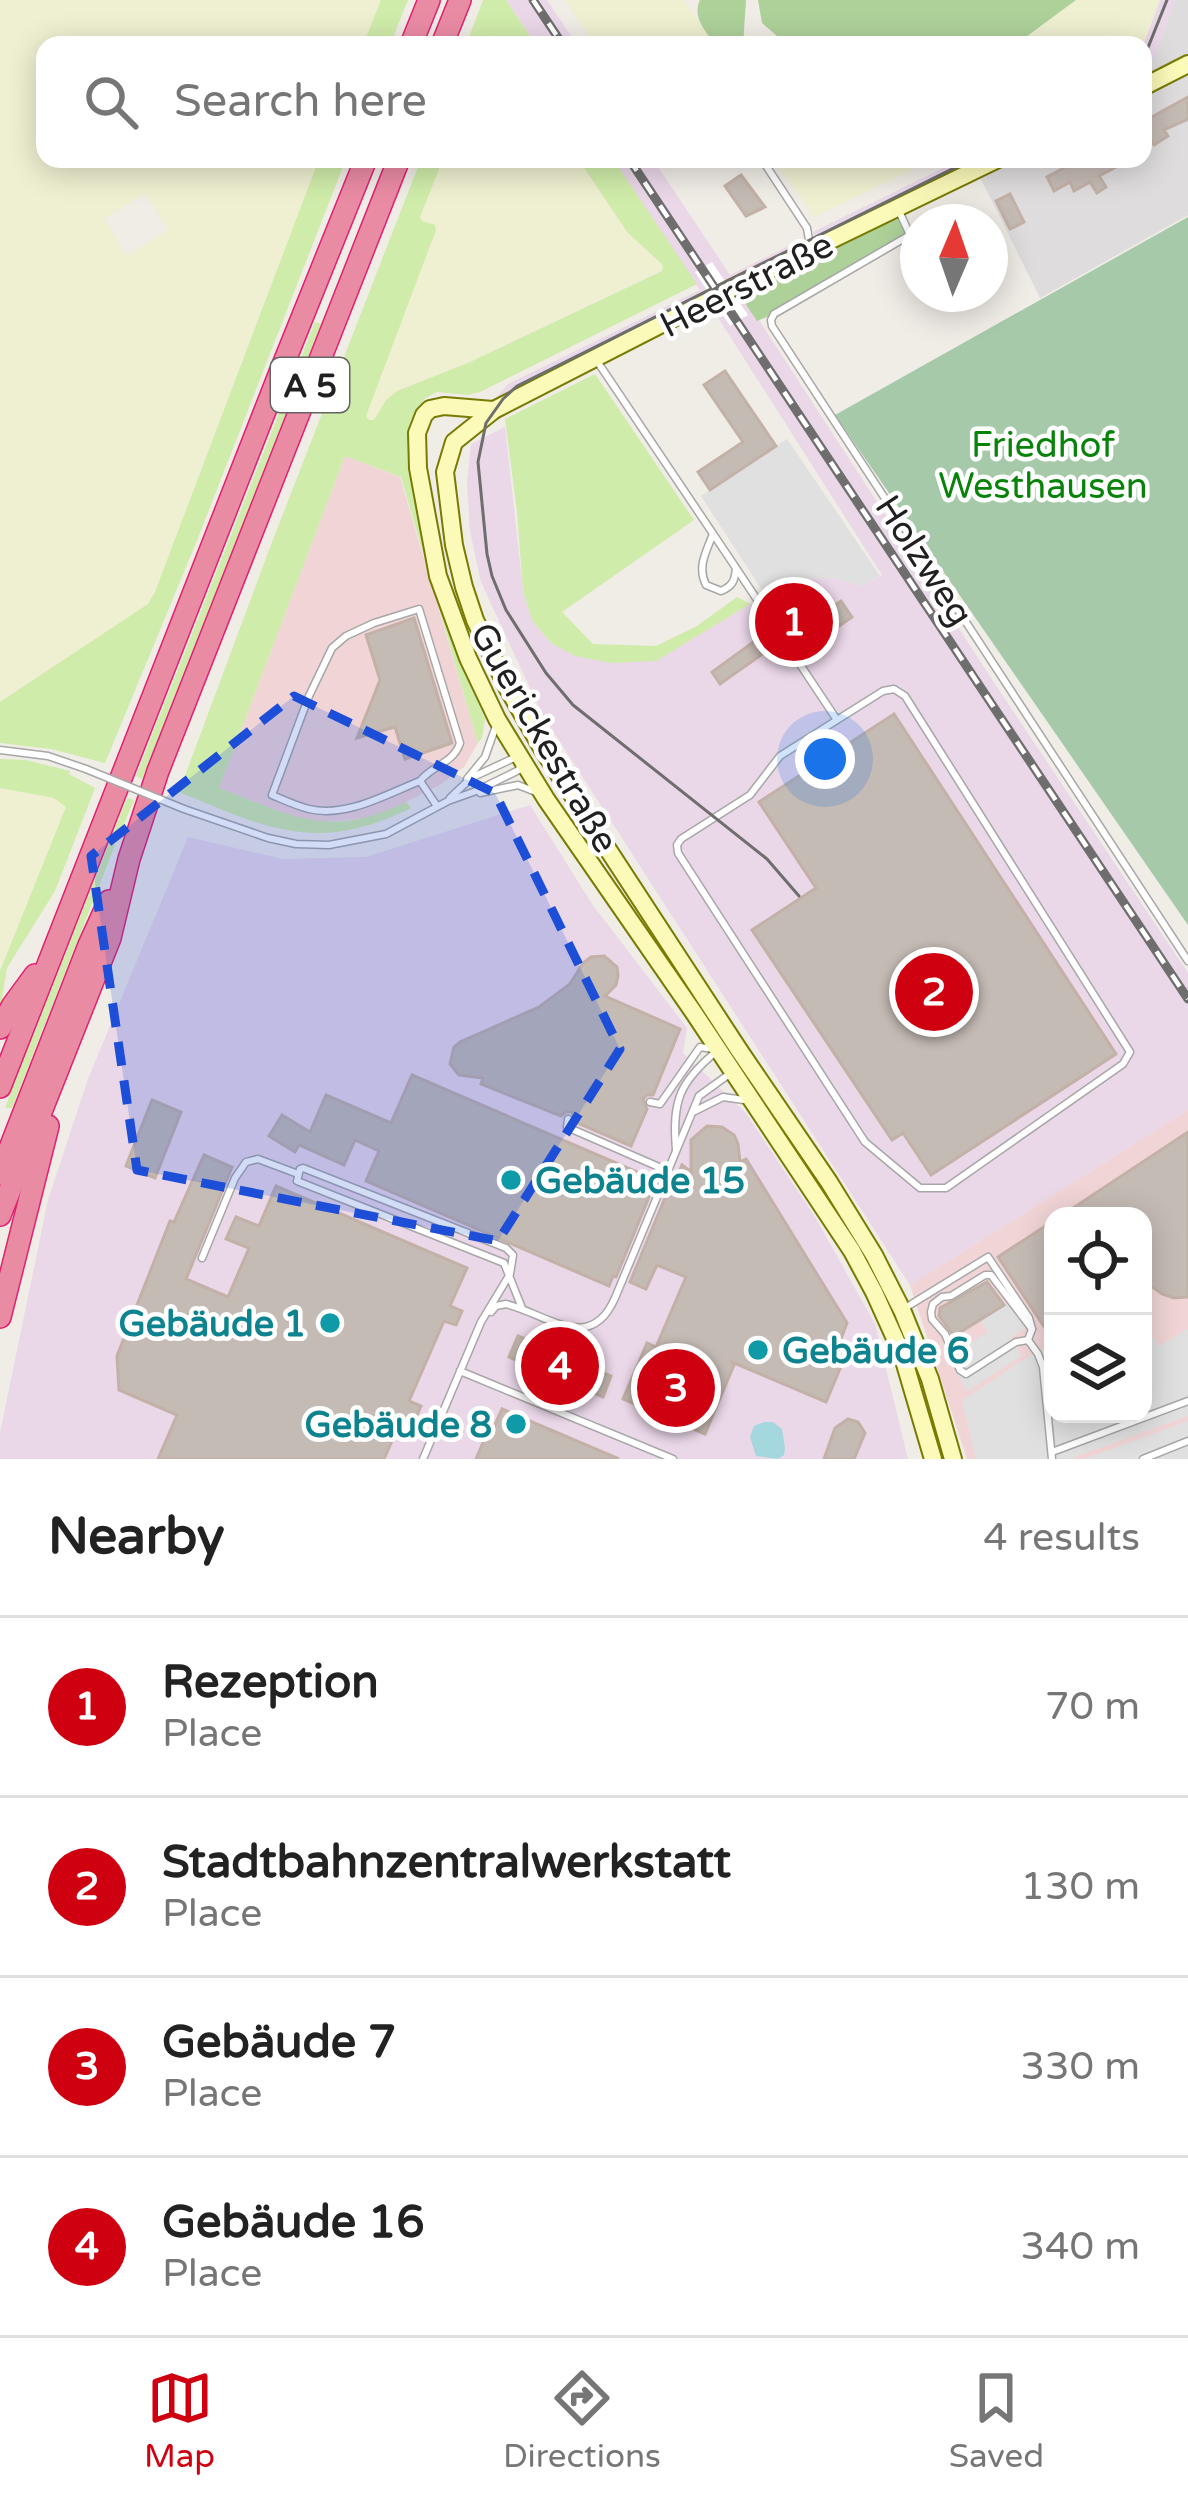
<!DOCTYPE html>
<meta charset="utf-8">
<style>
:root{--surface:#fff;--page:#f2f2f2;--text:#222;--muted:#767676;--line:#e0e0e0;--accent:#cf0010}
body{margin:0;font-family:"Varela Round",sans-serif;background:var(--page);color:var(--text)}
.controls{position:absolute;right:36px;bottom:36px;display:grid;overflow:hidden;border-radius:24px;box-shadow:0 6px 30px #0003}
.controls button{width:108px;height:108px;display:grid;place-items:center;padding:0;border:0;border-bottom:3px solid var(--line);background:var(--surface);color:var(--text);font:60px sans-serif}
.compass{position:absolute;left:900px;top:204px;width:108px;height:108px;border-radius:50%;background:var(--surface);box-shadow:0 6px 30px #0003;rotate:2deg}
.you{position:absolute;left:825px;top:759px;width:42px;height:42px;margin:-30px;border:9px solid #fff;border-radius:50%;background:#1a73e8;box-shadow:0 0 0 18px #1a73e833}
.badge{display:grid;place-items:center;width:78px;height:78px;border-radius:50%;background:var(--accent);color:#fff;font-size:39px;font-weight:700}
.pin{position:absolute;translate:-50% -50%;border:6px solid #fff;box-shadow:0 3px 12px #0006}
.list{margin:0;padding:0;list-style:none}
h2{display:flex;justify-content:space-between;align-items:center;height:156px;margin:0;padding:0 48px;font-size:51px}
h2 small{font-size:39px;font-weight:400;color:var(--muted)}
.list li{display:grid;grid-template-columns:78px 1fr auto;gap:36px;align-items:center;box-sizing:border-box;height:180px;padding:0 48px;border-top:3px solid var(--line)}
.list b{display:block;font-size:45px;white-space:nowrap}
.list p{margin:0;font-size:39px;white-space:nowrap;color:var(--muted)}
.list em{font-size:39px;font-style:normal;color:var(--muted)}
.icon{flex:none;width:66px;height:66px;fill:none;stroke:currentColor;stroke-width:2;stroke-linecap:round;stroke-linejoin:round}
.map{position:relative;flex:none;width:1188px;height:1459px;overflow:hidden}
.search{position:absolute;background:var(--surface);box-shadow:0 6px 30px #0003;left:36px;right:36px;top:36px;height:132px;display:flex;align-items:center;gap:30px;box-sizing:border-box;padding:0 42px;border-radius:24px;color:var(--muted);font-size:45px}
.sheet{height:876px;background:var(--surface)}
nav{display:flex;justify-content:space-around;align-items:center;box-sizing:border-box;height:168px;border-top:3px solid var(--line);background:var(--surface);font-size:33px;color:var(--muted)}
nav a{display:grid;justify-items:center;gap:6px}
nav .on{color:var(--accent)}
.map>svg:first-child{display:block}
</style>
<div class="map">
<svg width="1188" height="1459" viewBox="0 0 1188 1459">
<rect width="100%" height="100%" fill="#f0ece6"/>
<polygon fill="#dedcdd" points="1175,0 1188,0 1188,215 1040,298 975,167 992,159 1143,159 1143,72 1157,52"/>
<g fill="#f1d5d6" fill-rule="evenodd">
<polygon points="345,456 400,477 478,743 464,767 441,784 391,810 368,818 327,822 304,821 219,788"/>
<path d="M1188,1110v349h-221l-57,-174zM1053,1216h90v198h-90z"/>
</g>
<g fill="#ead7e8">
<polygon points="506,0 547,0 577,45 536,45"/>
<polygon points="1160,0 1175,0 1157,52 1143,72 1143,45"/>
<polygon points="613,159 653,159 730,275 801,240 804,247 735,283 995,684 1188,973 1188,1110 910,1285 542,714 481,582 470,531 467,482 471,444 505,427 523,591 532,620 551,643 655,661 750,604 799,579 833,578 863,586 882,575 705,297 516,392 494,400 508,384 700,290"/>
<polygon points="961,159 992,159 818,241 813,232"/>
<polygon points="530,805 592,904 687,1028 683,1053 745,1112 815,1217 875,1324 908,1459 0,1459 0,1433 48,1200 88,1079 188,837 283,859 366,857"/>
</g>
<g fill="#efefd1" fill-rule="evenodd">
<path d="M0,0h381l-18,45h-318v114h274l-164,433 -7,12 -148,98zM145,194l23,36 -42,26 -21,-38z"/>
<polygon points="565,0 684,0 715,45 595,45"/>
<polygon points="1076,0 1160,0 1143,45 1015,45"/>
<polygon points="443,159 578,159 628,233 663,265 664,269 470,362 405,387 386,400 374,421 369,420 365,416 435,225 422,221 420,217"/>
<polygon points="772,159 934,159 815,217"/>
<polygon points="0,788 54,798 67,806 0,971"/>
</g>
<g fill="#d0ecaa">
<polygon points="381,0 408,0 390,45 363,45"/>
<polygon points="483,0 506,0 536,45 503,45 495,35 488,45 466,45"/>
<polygon points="319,159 346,159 198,538 105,763 51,749 0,743 0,702 148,604 155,592"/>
<path d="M421,159h22l-23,58 2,4 13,4 1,5 -70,186 3,4h5l12,-20 11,-9 73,-29 192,-91 1,-6 -35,-32 -50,-74h35l84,125 -217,108 -12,3 -31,-3 -13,7 -14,23 -2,13 1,19 11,62 18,71 23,76 24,56 -3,19 -4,5 -77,-266 -56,-21 -126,332c73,28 110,52 187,14l5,6c-93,46 -143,21 -232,-16l90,-242z"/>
<polygon points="315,322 321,324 142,779 136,776"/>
<polygon points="595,374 694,520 562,612 593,644 656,646 697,626 737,597 750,604 656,661 611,663 575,656 551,643 532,620 523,591 517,512 505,419"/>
<polygon points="0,759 26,760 70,771 69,774 95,788 55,891 7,968 0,1011 0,971 66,807 54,798 0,788"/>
<polygon points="127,798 134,800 117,841 113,841 112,844 115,845 12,1108 5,1108"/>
</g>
<g fill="#aed199">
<path d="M700,0h46l-3,45 -32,-6c-9,-12 -18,-24 -11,-39z"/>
<polygon points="758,0 1076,0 1015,45 778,45 777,36 762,23"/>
<polygon points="901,214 910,235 774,314 757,321 741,297"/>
</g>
<polygon fill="#a6caa9" points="1188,217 1188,925 835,415"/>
<g fill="#e0e0e0">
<polygon points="787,439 880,576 863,586 833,578 800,579 762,590 701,496"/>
<polygon points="1009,1302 1025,1328 1010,1338 1022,1356 967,1391 956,1373 969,1364 960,1350 988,1332 980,1320"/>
<polygon points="1143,1324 1159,1346 1188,1329 1188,1416 1069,1459 976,1459 962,1401 1026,1358 1053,1345 1053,1414 1143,1414"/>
<polygon points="1188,1421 1188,1459 1084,1459"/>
</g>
<polygon fill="#a5d7df" points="764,1422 773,1422 782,1429 785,1448 784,1455 778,1459 756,1456 750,1437 754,1426"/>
<polygon fill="#fff" points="712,262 748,315 730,326 695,272"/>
<g fill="#c5bbb5" stroke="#c3b1a7" stroke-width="3">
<polygon points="1188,97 1188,119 1164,130 1168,136 1154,145 1150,139 1143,143 1143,122"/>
<polygon points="1081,159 1131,159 1099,176 1106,187 1097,193 1090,182 1074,191 1070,182 1054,191 1047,177"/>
<polygon points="741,175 765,207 746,216 725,186"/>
<polygon points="1010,194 1024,222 1010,229 996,201"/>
<polygon points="725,371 776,446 710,490 698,472 743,442 704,385"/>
<polygon points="841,601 852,617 813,644 803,630 793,637 781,619 796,609 807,624"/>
<polygon points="414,618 452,743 405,759 395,727 357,738 380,680 366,635"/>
<polygon points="766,633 775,645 720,684 712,672"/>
<polygon points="894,714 1116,1054 931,1175 903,1133 892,1140 752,930 816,888 759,802"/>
<polygon points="604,956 617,967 618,976 616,985 605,996 680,1029 653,1095 647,1095 643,1099 647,1109 631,1146 575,1122 572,1112 566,1112 561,1116 481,1084 483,1078 459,1075 450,1064 454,1047 460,1042 539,1007 570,984 583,963 591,957"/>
<polygon points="412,1075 656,1180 616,1277 613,1276 609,1286 366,1181 379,1151 355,1140 344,1165 299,1145 295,1152 269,1136 282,1115 310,1132 326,1095 391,1123"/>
<polygon points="152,1100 181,1112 155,1178 126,1166"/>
<polygon points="707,1126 722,1127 734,1135 738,1144 740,1162 746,1159 847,1323 833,1360 842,1364 826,1402 732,1362 734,1365 705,1434 623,1399 647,1343 656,1347 686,1277 657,1265 646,1289 630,1282 670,1186 673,1187 682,1165 691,1172 691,1140"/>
<polygon points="1188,1132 1188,1297 1174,1298 1162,1294 1143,1280 1143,1216 1061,1216"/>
<polygon points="204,1155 232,1167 186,1279 228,1297 249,1248 226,1239 236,1217 259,1226 276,1186 467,1268 450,1306 462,1311 456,1325 444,1321 409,1401 421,1406 414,1422 402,1418 384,1459 158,1459 177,1415 119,1390 117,1356 170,1221 174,1222"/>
<polygon points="1053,1221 1053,1340 998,1257"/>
<polygon points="987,1282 1004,1305 954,1336 939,1316 940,1308"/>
<polygon points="518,1336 611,1376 603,1397 509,1357"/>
<polygon points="502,1409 619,1459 476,1459 485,1438 488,1440"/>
<polygon points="848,1419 858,1422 865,1433 854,1459 824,1459 835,1428"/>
</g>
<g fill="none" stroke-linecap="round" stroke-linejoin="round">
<g stroke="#a7a7a7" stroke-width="9">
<g id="service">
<polyline points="763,161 807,228 809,240 816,245"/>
<polyline points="899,211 910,235 774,314 771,320 772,326 1188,961"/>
<path d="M597,361l139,207c-1,12 -3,18 -15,23l-15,-6c-9,-18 0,-33 7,-51"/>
<polyline points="736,568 837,720 780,756 750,795 681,839 677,845 678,853 865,1142 920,1188 946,1188 1123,1064 1130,1052 905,696 894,689 883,691 837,720"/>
<polyline points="0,750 48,756 86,769"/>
<polyline points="467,779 485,757 497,723"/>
<path d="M420,781c-33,13 -74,37 -111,28 -13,-3 -25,-9 -37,-14l37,-99 23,-48 14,-12 28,-13 45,-14 41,134c-6,20 -29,23 -40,38l17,25"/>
<polyline points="480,793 518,785 536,792"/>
<polyline points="450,798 471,778 514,758"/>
<polyline points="184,809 268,838 296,844 329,845 386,834 448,801 476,791 519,770 520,764"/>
<polyline points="650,1102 660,1104 700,1047 713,1049"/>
<polyline points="695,1111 723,1097 744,1100"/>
<polyline points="568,1119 567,1127 668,1171"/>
<path d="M676,1150c-4,-49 3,-68 42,-100"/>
<polyline points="202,1258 235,1178 246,1162 258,1159 298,1174"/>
<polyline points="905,1308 988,1257 1029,1318 1032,1329 1028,1340"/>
<path d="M491,1312l5,-6 10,-2c41,10 84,51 109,-6l84,-202 29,-21"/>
<polyline points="1032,1329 991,1275 985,1275 951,1296 942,1297 933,1304 931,1312 932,1319 945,1334 960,1370 966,1374 1016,1342 1028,1340 1038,1354 1043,1367 1052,1459"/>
<polyline points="460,1371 673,1459"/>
<polyline points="1052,1452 1188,1401"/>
<polyline points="423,1459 481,1322 510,1274 513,1255 506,1248 303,1168 300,1169 297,1181 504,1263 522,1308"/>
<polyline points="1143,1459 1188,1441"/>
</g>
</g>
<g stroke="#787b02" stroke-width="20">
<g id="secondary">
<polyline points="1143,87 1188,64"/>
<polyline points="493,410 444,406 430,409 424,415 417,433 418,468 438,576 468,658 497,719 546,799 694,1013 852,1251 874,1292 902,1354 933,1459"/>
<polyline points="953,1459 930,1379 902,1310 874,1255 829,1182 739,1050 543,750 507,687 475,620 464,587 454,545 445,472 454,442 494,410 734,287 998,159"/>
</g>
</g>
<g stroke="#e02171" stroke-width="24">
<g id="motorway">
<polyline points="411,45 429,0"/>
<polyline points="442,45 460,0"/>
<polyline points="0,1028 13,1005 35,975"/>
<polyline points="0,1087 279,375 366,159"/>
<polyline points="0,1174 89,945 109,901"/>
<polyline points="0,1215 110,938 129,859 158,771 399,159"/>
<polyline points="0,1317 48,1126"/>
</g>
</g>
<use href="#service" stroke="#fff" stroke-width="6"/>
<use href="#secondary" stroke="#fbfab9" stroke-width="16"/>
<use href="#motorway" stroke="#ea8ba4" stroke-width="21"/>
<g stroke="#6e6e6e" stroke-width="3">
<polyline points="1143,60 1167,0"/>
<polyline points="799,896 767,859 573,705 546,673 506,610 492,576 487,554 478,462 486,423 503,399 517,386 972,159"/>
</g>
<g stroke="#6e6e6e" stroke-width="9">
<g id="rail">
<polyline points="533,0 563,45"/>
<polyline points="629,159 1188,999"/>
</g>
</g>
<use href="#rail" stroke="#fff" stroke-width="4.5" stroke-dasharray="14" stroke-linecap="butt"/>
<g stroke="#a7a7a7" stroke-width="9" stroke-linecap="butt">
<polyline id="service-bridge" points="86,769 184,809"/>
</g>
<use href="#service-bridge" stroke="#fff" stroke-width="6"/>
</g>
<path fill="#1d4ed8" fill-opacity="0.2" stroke="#1d4ed8" stroke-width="9" stroke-dasharray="24 15" stroke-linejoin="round" d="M294,696l201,97 125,256 -122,192 -361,-71 -46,-314z"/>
<g fill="#0f9aa8" stroke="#fff" stroke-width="4.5">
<circle cx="511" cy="1180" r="12"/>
<circle cx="330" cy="1323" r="12"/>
<circle cx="758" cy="1350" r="12"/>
<circle cx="516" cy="1424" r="12"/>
</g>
<g text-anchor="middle" stroke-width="9" stroke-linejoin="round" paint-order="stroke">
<rect fill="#fff" stroke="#636363" stroke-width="3" x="271" y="358" width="78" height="54" rx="9"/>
<g font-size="33" font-weight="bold" fill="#202020">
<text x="310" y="397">A 5</text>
</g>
<g font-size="36" fill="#202020" stroke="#fff">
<text transform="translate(746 284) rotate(-27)" y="13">Heerstraße</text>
<text transform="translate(925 560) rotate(57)" y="13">Holzweg</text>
<text transform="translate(545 737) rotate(60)" y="13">Guerickestraße</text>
</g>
<g font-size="36" fill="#088309" stroke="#fff">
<text x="1043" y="457">Friedhof<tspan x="1043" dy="41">Westhausen</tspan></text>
</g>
<g font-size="36" font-weight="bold" fill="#0d838f" stroke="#fff" text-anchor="start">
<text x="535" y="1193">Gebäude 15</text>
<text x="306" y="1336" text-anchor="end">Gebäude 1</text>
<text x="782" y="1363">Gebäude 6</text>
<text x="492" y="1437" text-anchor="end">Gebäude 8</text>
</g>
</g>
</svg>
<div class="controls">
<button><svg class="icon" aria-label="locate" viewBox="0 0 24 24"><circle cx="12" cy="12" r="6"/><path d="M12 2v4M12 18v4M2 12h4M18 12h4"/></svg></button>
<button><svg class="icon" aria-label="layers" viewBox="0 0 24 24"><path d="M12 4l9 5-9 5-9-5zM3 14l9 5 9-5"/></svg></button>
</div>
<svg class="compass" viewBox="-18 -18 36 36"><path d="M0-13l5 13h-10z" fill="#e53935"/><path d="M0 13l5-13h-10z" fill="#767676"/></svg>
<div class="you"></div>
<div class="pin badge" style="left:794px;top:622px">1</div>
<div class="pin badge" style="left:934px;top:992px">2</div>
<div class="pin badge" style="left:676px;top:1388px">3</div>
<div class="pin badge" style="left:560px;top:1366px">4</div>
<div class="search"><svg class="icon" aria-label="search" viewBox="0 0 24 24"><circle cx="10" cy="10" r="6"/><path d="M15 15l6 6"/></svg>Search here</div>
</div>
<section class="sheet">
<h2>Nearby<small>4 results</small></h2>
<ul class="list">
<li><span class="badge">1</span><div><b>Rezeption</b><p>Place</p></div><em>70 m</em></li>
<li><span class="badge">2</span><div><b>Stadtbahnzentralwerkstatt</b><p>Place</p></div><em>130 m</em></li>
<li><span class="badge">3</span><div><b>Gebäude 7</b><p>Place</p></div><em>330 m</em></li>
<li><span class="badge">4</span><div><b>Gebäude 16</b><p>Place</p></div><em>340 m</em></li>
</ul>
</section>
<nav>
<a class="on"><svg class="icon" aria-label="map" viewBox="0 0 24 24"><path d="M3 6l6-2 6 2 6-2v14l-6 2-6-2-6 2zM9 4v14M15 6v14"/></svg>Map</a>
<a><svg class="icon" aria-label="directions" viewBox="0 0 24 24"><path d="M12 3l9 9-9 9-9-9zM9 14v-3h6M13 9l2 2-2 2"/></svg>Directions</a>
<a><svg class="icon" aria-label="saved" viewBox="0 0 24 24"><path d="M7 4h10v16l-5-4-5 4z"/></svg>Saved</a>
</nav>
